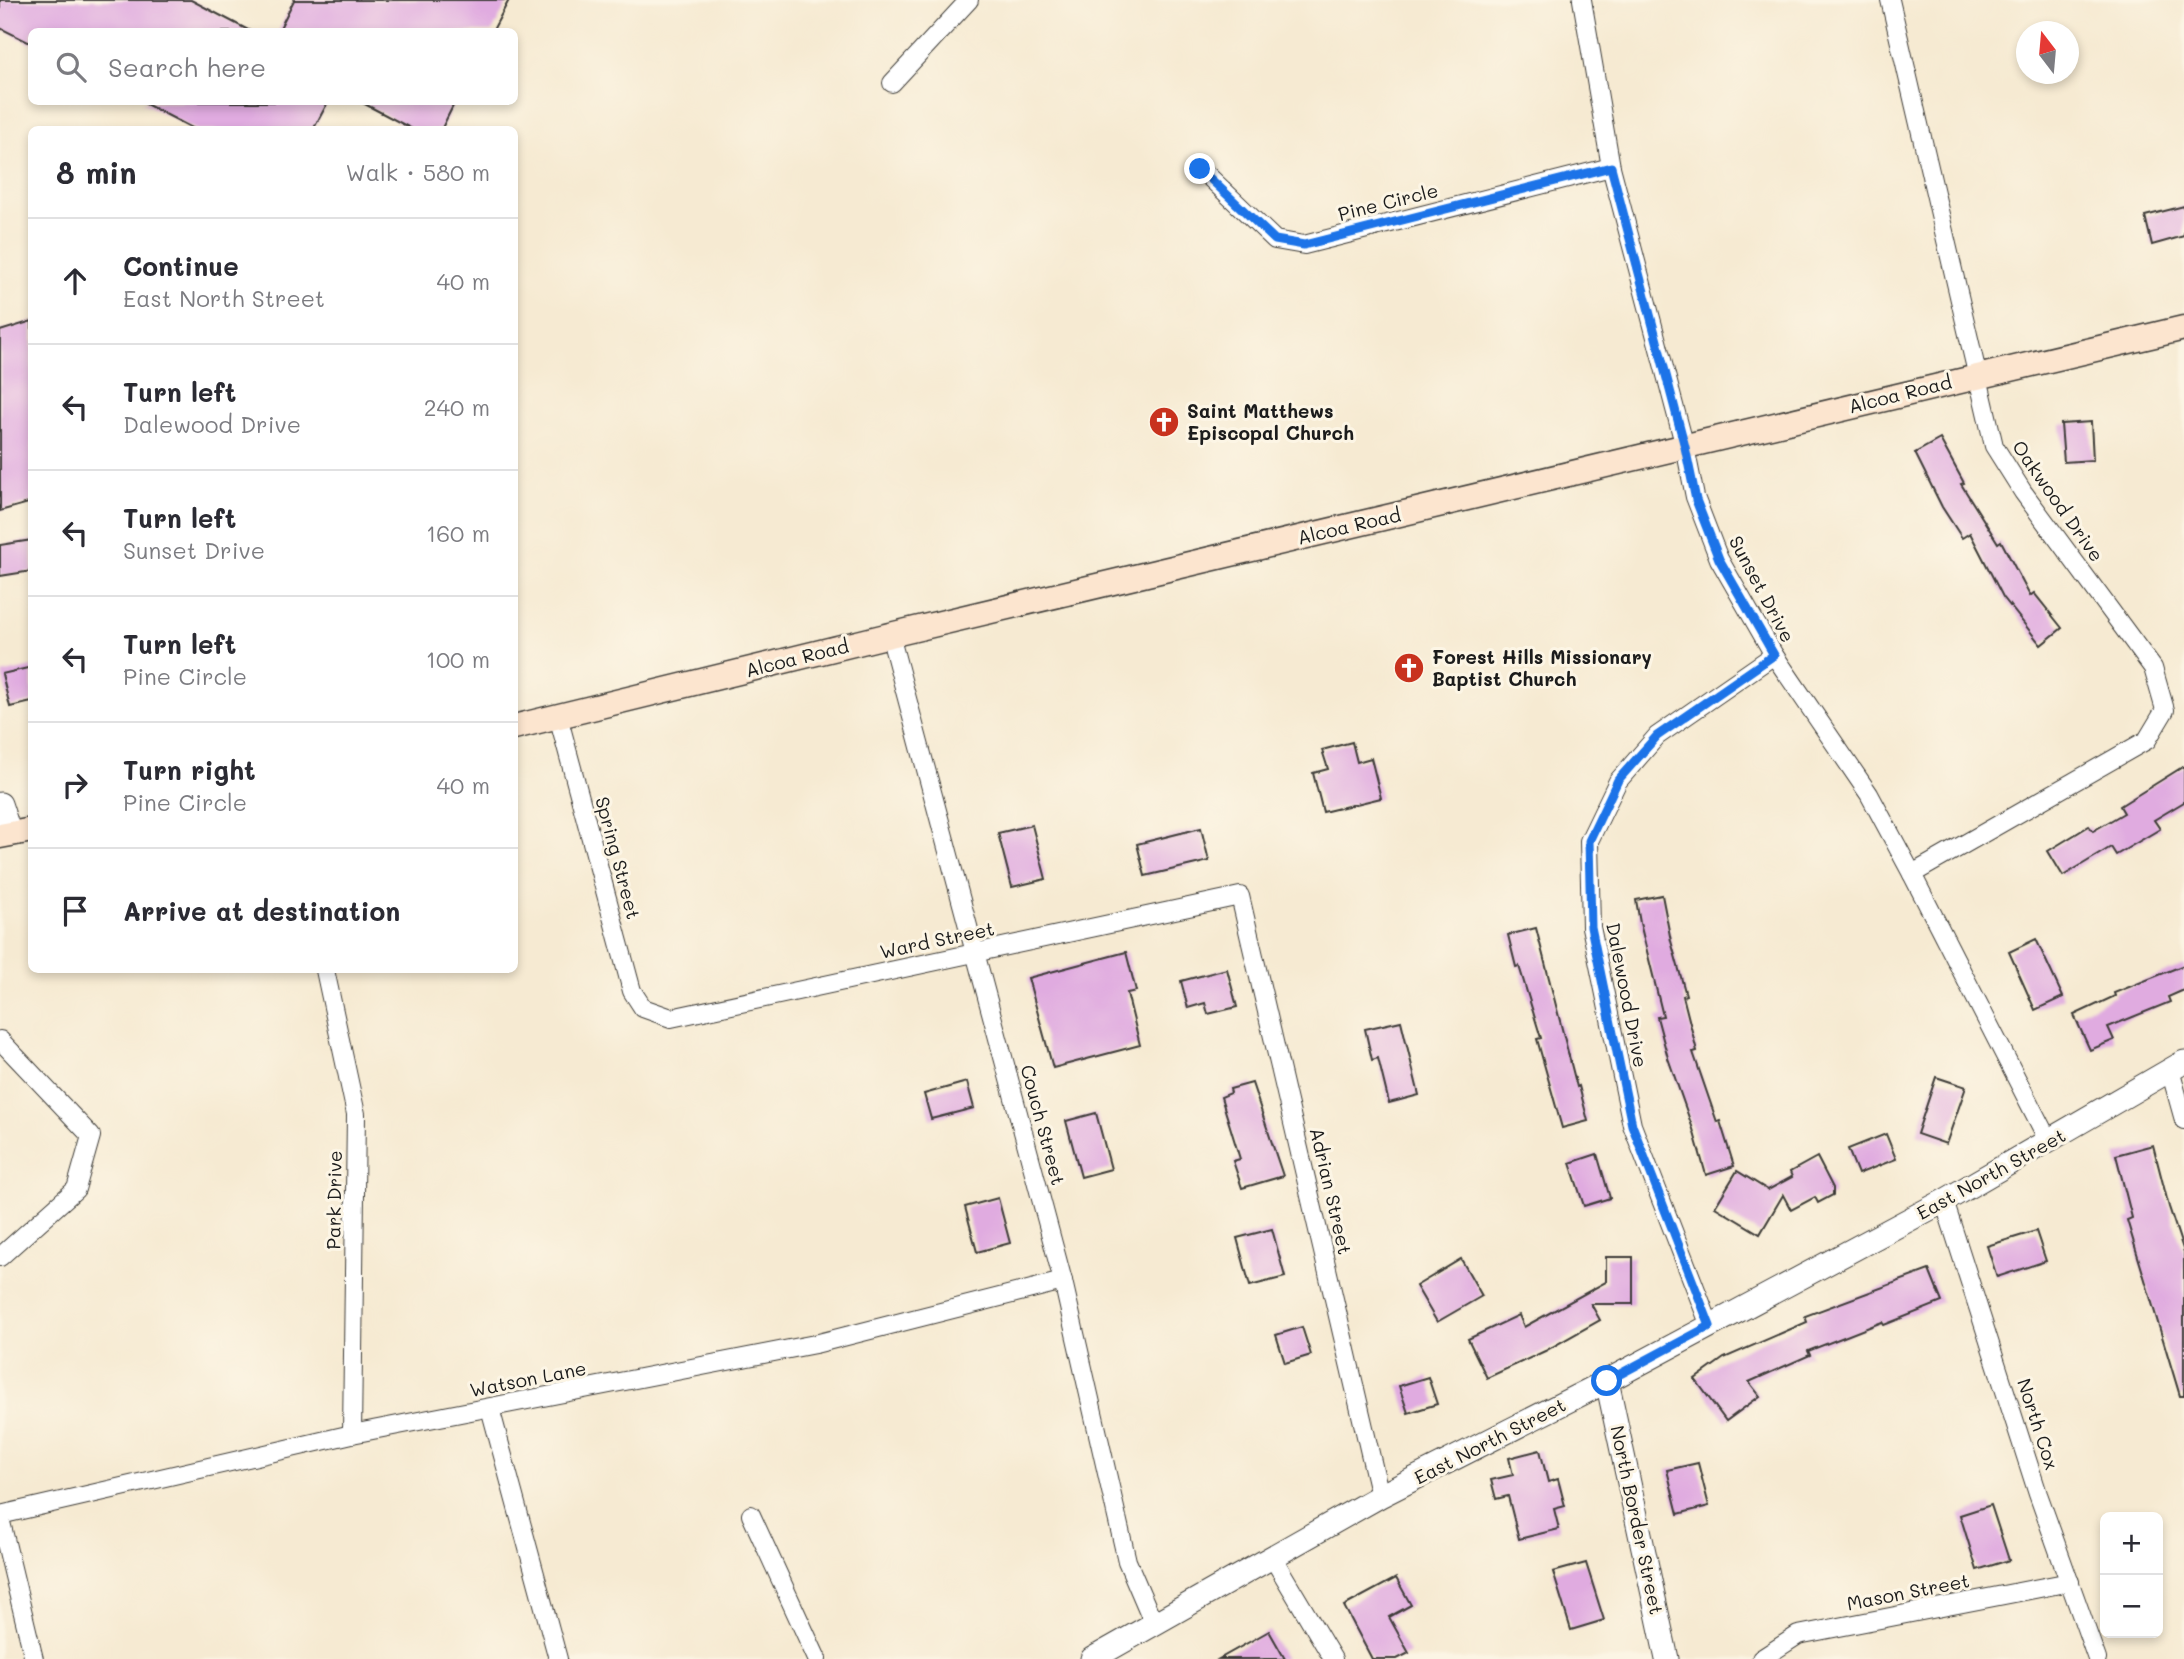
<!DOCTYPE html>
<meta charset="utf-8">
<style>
:root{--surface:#fff;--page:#f7f7f7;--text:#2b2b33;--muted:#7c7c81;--line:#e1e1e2}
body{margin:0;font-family:Mali,sans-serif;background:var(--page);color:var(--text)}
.controls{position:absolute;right:21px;bottom:21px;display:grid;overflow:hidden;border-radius:10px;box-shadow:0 4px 10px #0003}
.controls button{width:63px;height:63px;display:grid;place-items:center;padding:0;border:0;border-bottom:2px solid var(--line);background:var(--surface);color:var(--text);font:35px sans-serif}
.compass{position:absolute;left:2016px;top:21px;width:63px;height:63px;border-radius:50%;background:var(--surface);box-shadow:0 4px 10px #0003;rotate:344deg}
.stop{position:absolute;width:21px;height:21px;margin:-16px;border:5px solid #1a73e8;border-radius:50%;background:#fff}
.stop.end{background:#1a73e8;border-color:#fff;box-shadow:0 2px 7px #0008}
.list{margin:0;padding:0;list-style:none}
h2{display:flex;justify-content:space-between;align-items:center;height:91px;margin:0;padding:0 28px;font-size:30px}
h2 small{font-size:23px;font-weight:400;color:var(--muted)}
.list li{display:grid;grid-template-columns:46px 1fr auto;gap:21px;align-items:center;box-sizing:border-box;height:126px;padding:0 28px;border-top:2px solid var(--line)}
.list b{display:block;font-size:26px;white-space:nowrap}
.list p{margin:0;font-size:23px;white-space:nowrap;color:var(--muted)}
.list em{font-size:23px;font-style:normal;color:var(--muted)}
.icon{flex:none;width:38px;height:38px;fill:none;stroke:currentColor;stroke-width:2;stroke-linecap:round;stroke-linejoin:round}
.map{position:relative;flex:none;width:2184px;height:1659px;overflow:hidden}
.search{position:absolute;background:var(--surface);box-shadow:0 4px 10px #0003;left:28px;top:28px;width:490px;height:77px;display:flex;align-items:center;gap:18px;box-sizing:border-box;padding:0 24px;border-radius:10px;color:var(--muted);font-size:26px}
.panel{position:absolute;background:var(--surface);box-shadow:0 4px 10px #0003;left:28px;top:126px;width:490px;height:847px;border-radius:10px}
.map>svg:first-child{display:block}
</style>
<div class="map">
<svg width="2184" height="1659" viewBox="0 0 2184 1659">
<rect width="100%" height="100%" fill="#fcf5e5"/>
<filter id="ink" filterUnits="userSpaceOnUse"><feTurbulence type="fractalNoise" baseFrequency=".0143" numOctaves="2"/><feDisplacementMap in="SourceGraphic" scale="14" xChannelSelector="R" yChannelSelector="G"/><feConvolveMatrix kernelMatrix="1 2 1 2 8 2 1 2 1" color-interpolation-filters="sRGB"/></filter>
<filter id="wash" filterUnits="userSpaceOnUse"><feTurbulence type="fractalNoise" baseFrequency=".00686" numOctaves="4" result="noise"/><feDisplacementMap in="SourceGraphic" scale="28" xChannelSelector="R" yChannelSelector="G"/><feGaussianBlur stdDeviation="1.57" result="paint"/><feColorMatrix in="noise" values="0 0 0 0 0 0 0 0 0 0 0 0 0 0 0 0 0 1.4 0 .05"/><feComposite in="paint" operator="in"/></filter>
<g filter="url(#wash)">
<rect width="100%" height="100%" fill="#f6ead2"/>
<g id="blocks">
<g fill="#e0abe0">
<polygon points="0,0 191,0 252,32 32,32 32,44 0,28"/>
<polygon points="294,0 509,0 492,32 278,32"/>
<polygon points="142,102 328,102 313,130 196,130"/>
<polygon points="361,102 455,102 441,130 414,130"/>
<polygon points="2184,206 2184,236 2152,245 2145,216"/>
<polygon points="32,321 32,502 0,511 0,331"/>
<polygon points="2091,422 2093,460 2064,462 2061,424"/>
<polygon points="1940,439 1964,483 1961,484 1998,543 2001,541 2030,596 2034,593 2062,628 2041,645 2003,597 1970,533 1962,538 1942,507 1915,453"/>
<polygon points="32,540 32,571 0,576 0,545"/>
<polygon points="32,667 32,702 10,707 2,674"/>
<polygon points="1352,742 1357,762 1371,758 1381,798 1323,812 1313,773 1328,769 1322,750"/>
<polygon points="2184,766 2184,802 2154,820 2160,829 2116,855 2111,847 2063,876 2048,851 2089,826 2093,831 2124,813 2120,806"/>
<polygon points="1032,825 1046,879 1012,887 998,833"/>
<polygon points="1201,828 1209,861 1145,876 1137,844"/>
<polygon points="1662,895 1671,941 1686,995 1683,996 1697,1051 1693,1052 1717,1122 1720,1121 1734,1166 1706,1175 1693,1129 1668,1058 1657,1017 1663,1016 1640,923 1636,900"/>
<polygon points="1536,928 1577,1087 1579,1086 1588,1121 1562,1128 1537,1039 1541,1038 1519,966 1516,967 1508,935"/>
<polygon points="2036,939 2063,997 2035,1010 2009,952"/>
<polygon points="1126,952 1136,991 1127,993 1140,1045 1053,1068 1028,978"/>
<polygon points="2184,965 2184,990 2168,997 2170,1002 2108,1027 2114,1040 2090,1050 2074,1015 2115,996 2114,993"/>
<polygon points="1227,969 1237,1007 1208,1014 1205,1003 1188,1008 1181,981"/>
<polygon points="1401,1021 1419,1095 1389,1103 1378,1058 1372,1060 1365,1029"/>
<polygon points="1936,1077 1966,1087 1946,1144 1917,1134"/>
<polygon points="967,1082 974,1108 931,1119 924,1094"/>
<polygon points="1252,1083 1283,1176 1242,1188 1233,1161 1240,1159 1221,1097 1231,1093 1230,1089"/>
<polygon points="1096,1113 1111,1169 1081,1177 1066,1121"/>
<polygon points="1886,1134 1896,1159 1858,1174 1848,1149"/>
<polygon points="2153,1145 2169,1207 2184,1252 2184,1396 2180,1396 2127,1220 2132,1218 2116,1155"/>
<polygon points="1597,1154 1610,1198 1584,1206 1570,1163"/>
<polygon points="1817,1157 1833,1188 1833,1195 1818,1203 1815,1197 1791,1210 1783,1195 1760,1234 1715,1207 1737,1171 1768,1190 1792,1177 1790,1172"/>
<polygon points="998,1198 1010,1243 977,1252 965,1207"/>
<polygon points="1272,1229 1285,1277 1250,1286 1237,1238"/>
<polygon points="2036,1231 2046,1261 1997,1277 1987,1246"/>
<polygon points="1606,1257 1633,1257 1633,1304 1591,1304 1600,1320 1545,1351 1487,1378 1468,1339 1519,1315 1524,1327 1606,1282"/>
<polygon points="1461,1259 1482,1296 1437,1322 1416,1286"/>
<polygon points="1929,1270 1942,1302 1884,1325 1882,1322 1808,1351 1810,1355 1749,1382 1760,1396 1726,1421 1695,1379 1724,1358 1807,1322 1805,1316"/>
<polygon points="1302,1327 1311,1355 1285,1363 1276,1335"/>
<polygon points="1428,1377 1437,1404 1408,1413 1399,1386"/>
<polygon points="1540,1450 1548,1482 1558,1479 1565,1506 1554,1509 1559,1529 1519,1539 1508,1496 1496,1499 1491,1480 1513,1475 1509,1458"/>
<polygon points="1698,1463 1709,1506 1678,1514 1667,1470"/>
<polygon points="1991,1505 2009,1560 1977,1570 1960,1515"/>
<polygon points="1586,1563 1604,1620 1571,1630 1553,1572"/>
<polygon points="1396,1578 1411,1605 1389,1617 1409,1653 1397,1659 1372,1659 1344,1606"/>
<polygon points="1269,1631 1285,1659 1219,1659"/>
</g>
</g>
</g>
<g filter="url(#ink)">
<use href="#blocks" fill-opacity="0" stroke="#3d3b37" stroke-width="2"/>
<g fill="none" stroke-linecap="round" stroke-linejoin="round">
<g stroke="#3d3b37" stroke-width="20">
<g id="minor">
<polyline points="1582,0 1611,167 1685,447 1695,497 1719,559 1774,655 1869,794 1912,874 2049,1142"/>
<polyline points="1890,0 1994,446 2023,492 2153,668 2165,710 2147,740 1912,874"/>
<polyline points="892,83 969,0"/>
<polyline points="1200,168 1275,240 1304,245 1611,167"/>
<polyline points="890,635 1063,1281 1127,1561 1154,1624"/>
<polyline points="558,716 632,991 643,1008 671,1018 1240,896 1380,1496"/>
<polyline points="325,970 356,1114 352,1434"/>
<polyline points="0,1040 91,1136 76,1189 0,1257"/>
<polyline points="2170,1070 2184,1120"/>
<polyline points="1944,1201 2038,1494 2097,1659"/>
<polyline points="1710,1326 1632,1125 1591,927 1589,841 1618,781 1657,736 1774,655"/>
<polyline points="490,1408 558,1659"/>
<polyline points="0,1515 352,1434 815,1344 1063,1281"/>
<polyline points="751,1515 817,1659"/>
<polyline points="0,1518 34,1659"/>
<polyline points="1273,1558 1333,1659"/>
<polyline points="1761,1659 1798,1635 2070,1582"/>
</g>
</g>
<g stroke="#3d3b37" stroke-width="25">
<g id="tertiary">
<polyline points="0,804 10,834"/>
<polyline points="1607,1381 1667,1659"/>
<polyline points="1092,1659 1380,1496 1607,1381 1944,1201 2184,1062"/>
</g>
</g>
<g stroke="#3d3b37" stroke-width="27">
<g id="secondary">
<polyline points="514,727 890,635 2184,328"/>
<polyline points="0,836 32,830"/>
</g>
</g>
<use href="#minor" stroke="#fff" stroke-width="18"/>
<use href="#tertiary" stroke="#fff" stroke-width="23"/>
<use href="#secondary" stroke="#fce5cf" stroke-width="24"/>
</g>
</g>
<g fill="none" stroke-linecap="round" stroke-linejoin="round" filter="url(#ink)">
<polyline stroke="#1a73e8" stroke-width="9" points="1200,169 1275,240 1304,245 1611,167 1685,447 1696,500 1719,559 1774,655 1657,736 1618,780 1589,841 1591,927 1632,1125 1710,1326 1607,1381"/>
</g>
<defs>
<g id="church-disc" transform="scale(1.575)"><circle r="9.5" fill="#c8321e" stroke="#fcf5e5"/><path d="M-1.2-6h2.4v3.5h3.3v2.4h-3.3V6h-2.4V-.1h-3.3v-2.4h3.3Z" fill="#fff"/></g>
</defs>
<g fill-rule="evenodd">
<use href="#church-disc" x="1164" y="422"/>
<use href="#church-disc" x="1409" y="668"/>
</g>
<g text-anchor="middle" stroke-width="6" stroke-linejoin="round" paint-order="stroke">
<g font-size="19" fill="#1c1c1c" stroke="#fcf5e5">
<text transform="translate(1388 202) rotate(-14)" y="7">Pine Circle</text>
<text transform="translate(1900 394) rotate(-14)" y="7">Alcoa Road</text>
<text transform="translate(2058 501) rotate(55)" y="7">Oakwood Drive</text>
<text transform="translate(1349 526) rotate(-13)" y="7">Alcoa Road</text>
<text transform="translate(1762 589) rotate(62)" y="7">Sunset Drive</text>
<text transform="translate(797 658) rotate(-14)" y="7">Alcoa Road</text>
<text transform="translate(618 858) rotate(75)" y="7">Spring Street</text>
<text transform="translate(937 940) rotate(-12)" y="7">Ward Street</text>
<text transform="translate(1627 995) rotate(79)" y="7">Dalewood Drive</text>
<text transform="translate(1043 1125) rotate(75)" y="7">Couch Street</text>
<text transform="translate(1991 1174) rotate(-29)" y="7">East North Street</text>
<text transform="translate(1331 1191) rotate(77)" y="7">Adrian Street</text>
<text transform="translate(334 1200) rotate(-89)" y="7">Park Drive</text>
<text transform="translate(528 1379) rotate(-11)" y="7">Watson Lane</text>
<text transform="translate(2038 1424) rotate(72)" y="7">North Cox</text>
<text transform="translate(1490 1441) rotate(-27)" y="7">East North Street</text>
<text transform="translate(1637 1520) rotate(78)" y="7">North Border Street</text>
<text transform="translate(1908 1592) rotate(-11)" y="7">Mason Street</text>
</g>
<g font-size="19" font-weight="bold" fill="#1c1c1c" stroke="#fcf5e5" text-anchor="start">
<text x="1187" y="418">Saint Matthews<tspan x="1187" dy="22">Episcopal Church</tspan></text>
<text x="1432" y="664">Forest Hills Missionary<tspan x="1432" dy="22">Baptist Church</tspan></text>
</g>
</g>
</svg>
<div class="controls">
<button>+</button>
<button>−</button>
</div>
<svg class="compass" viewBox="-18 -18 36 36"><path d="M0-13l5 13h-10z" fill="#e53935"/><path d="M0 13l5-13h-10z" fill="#7c7c81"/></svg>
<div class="stop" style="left:1607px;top:1381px"></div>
<div class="stop end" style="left:1200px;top:169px"></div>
<div class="search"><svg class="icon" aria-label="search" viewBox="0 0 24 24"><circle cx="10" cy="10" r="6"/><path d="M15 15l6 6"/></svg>Search here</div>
<section class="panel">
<h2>8 min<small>Walk · 580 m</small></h2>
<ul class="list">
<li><svg class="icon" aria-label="ahead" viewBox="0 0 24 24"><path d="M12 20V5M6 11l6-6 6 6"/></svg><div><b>Continue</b><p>East North Street</p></div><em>40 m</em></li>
<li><svg class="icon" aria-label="left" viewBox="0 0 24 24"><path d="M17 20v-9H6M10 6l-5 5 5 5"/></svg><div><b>Turn left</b><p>Dalewood Drive</p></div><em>240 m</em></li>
<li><svg class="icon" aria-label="left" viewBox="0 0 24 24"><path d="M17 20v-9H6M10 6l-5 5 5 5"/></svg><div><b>Turn left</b><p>Sunset Drive</p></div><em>160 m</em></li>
<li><svg class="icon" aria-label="left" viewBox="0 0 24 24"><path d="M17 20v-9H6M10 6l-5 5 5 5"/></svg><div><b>Turn left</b><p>Pine Circle</p></div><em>100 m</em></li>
<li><svg class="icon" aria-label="right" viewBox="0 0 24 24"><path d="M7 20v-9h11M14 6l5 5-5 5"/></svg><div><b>Turn right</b><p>Pine Circle</p></div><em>40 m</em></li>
<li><svg class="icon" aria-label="arrive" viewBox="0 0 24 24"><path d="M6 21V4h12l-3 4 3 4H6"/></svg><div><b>Arrive at destination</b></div></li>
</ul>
</section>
</div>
